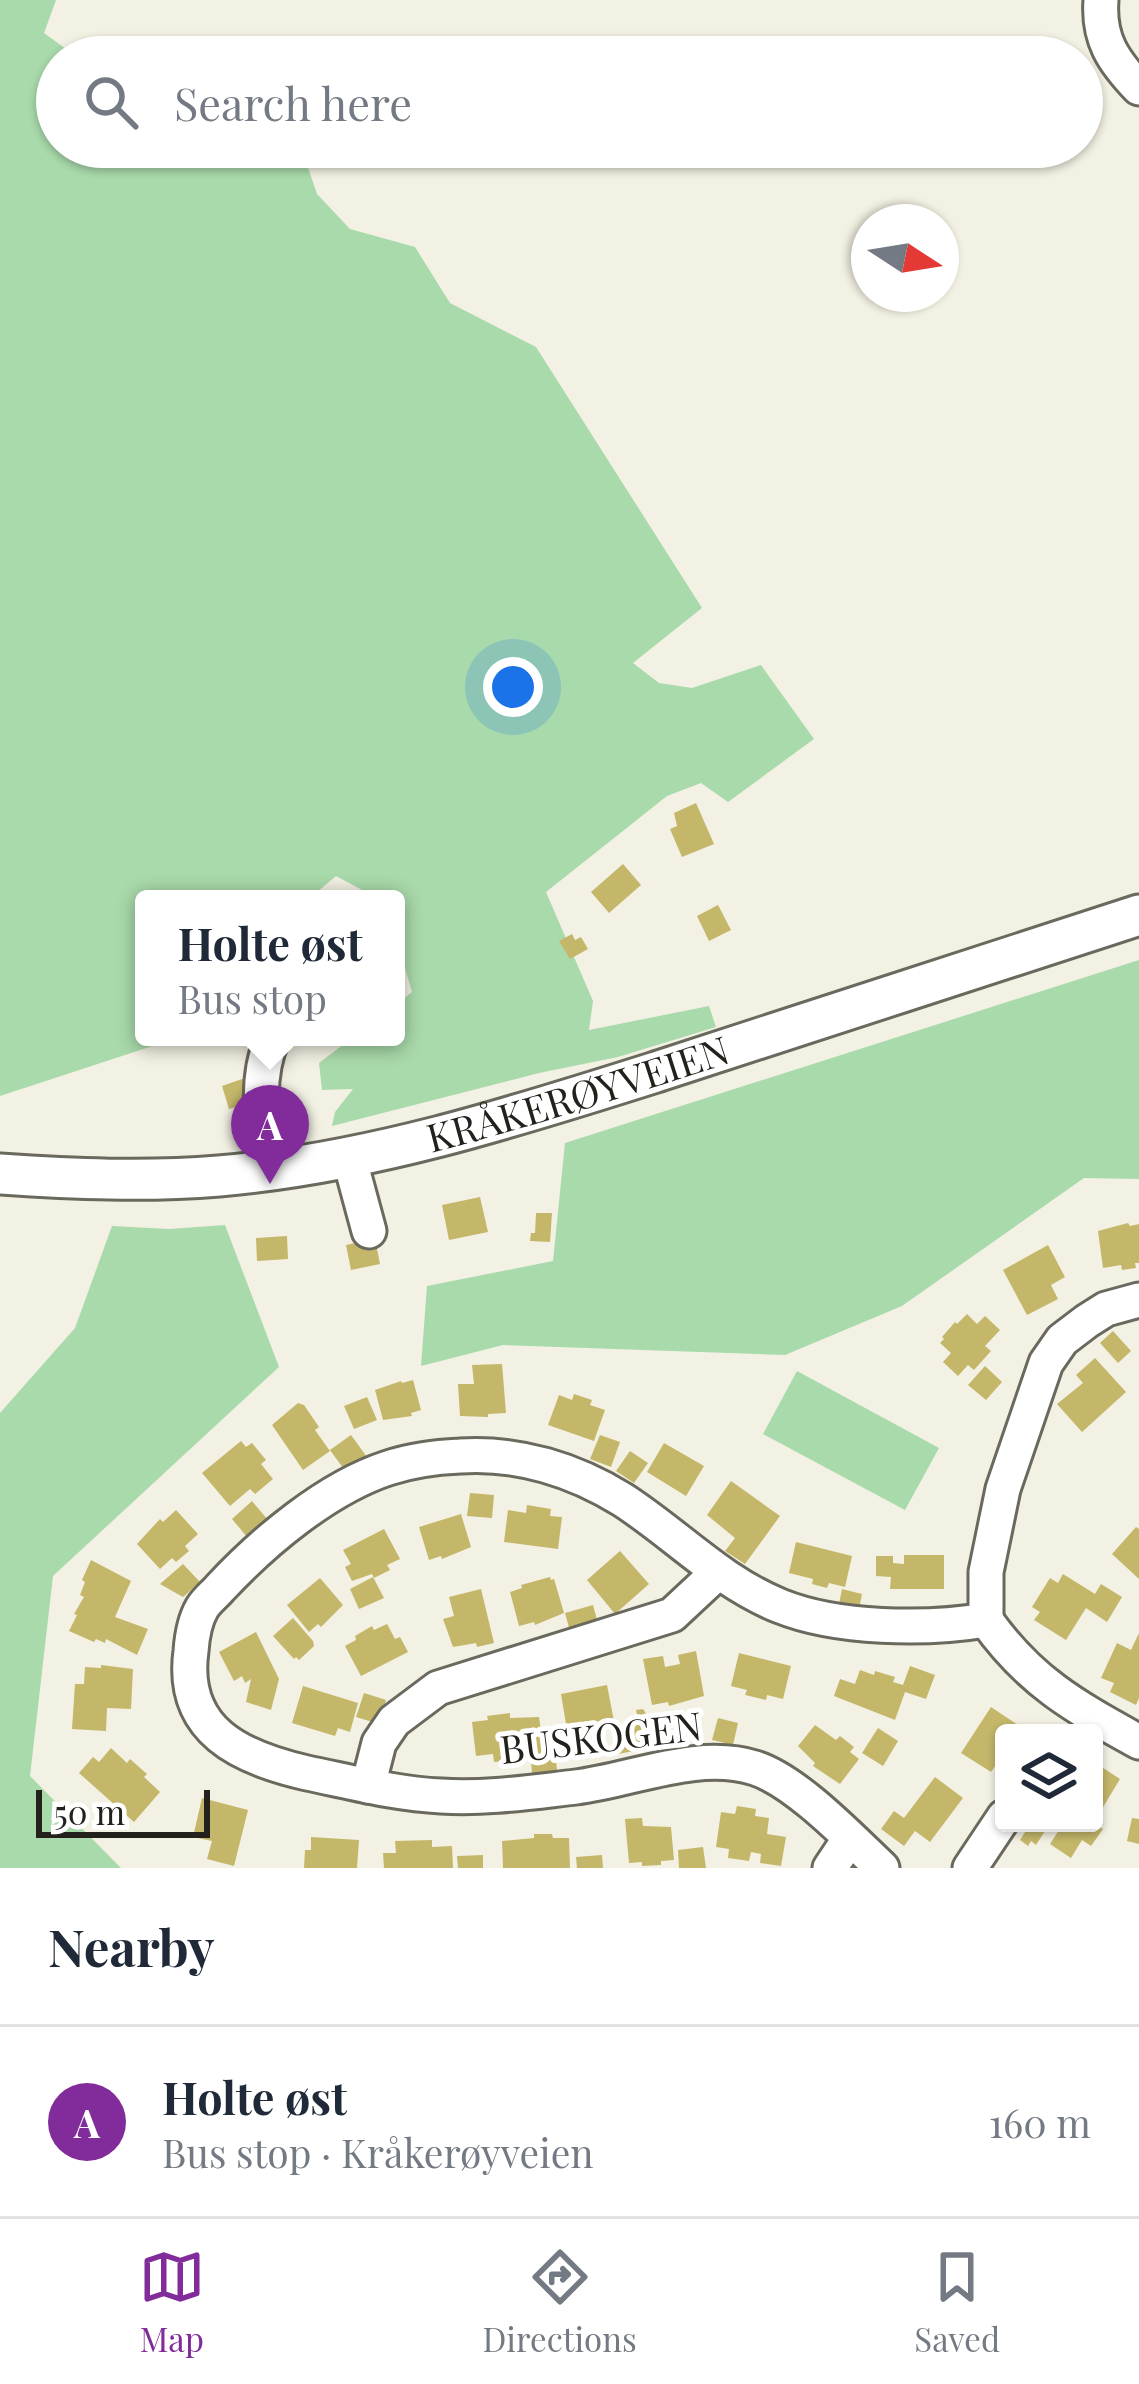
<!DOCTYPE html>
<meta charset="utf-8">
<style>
:root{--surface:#fff;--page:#f2f2f3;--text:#1f2937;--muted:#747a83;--line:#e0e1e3;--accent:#812c9a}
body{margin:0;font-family:"Playfair Display",serif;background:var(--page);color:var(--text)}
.controls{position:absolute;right:36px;bottom:36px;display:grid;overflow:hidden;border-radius:12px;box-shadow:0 3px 9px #0004}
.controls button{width:108px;height:108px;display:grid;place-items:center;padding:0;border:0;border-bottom:3px solid var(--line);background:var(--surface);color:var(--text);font:60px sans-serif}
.compass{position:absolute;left:851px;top:204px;width:108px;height:108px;border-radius:50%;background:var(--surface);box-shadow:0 3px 9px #0004;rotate:102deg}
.scale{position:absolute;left:36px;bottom:30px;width:174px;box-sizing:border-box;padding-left:12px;border:6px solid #22211c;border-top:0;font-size:33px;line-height:42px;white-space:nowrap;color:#22211c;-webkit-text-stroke:9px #fff;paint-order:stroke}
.you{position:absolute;left:513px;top:687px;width:42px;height:42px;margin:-30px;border:9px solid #fff;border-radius:50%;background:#1a73e8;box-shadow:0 0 0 18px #1a73e833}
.badge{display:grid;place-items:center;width:78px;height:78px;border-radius:50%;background:var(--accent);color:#fff;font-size:39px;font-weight:700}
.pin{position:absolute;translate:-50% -99px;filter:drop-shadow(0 3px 6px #0008)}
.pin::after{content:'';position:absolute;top:63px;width:42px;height:36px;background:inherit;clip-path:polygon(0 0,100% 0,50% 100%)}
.popup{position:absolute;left:135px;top:890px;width:270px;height:156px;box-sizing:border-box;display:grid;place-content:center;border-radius:12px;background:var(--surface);filter:drop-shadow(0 3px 9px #0005);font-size:39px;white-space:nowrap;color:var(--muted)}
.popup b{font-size:45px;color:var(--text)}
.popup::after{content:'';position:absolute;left:50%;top:100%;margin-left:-24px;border:24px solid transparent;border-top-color:var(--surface)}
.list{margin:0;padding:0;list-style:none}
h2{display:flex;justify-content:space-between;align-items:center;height:156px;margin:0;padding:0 48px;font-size:51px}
h2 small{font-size:39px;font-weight:400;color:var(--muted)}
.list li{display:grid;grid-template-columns:78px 1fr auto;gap:36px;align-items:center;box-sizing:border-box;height:192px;padding:0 48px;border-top:3px solid var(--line)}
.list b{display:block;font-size:45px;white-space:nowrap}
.list p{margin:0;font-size:39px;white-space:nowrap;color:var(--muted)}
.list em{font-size:39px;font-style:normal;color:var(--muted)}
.icon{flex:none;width:66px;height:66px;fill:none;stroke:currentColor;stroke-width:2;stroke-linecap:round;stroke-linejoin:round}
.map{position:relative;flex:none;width:1139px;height:1868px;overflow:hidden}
.search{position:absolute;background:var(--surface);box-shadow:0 3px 9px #0004;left:36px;right:36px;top:36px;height:132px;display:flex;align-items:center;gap:30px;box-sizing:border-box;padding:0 42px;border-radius:66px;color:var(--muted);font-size:45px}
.sheet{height:348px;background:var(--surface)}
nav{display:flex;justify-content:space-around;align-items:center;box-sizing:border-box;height:168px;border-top:3px solid var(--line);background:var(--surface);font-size:33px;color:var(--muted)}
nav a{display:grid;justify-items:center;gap:6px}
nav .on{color:var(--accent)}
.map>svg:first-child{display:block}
</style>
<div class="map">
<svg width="1139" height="1868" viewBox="0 0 1139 1868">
<rect width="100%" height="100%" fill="#f3f1e3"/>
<g fill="#a9daab">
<polygon points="0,0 56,0 44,33 77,57 57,57 57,147 301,147 317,194 350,229 415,247 450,303 536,347 702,608 633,663 659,683 692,688 761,665 814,739 728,802 701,783 667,796 546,892 593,1001 589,1030 709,1006 716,1027 618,1057 539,1073 332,1126 335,1112 353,1089 322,1090 319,1063 353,1037 396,1037 396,1005 412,992 396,938 396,899 379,899 336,876 309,899 144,899 144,1037 180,1037 0,1096"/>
<polygon points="1139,960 1139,1179 1084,1178 902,1306 785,1355 503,1345 421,1366 427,1286 553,1261 565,1143"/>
<polygon points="225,1225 279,1367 53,1576 30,1776 121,1868 0,1868 0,1413 75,1328 112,1226 169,1229"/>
<polygon points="797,1371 939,1448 905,1510 763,1434"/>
</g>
<g fill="#c4b76a">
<polygon points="696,803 714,844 682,857 670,829 677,826 674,813"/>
<polygon points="623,864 641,885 609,913 591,892"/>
<polygon points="718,905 731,930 709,941 697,916"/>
<polygon points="572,934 575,940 581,937 588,949 570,959 559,941"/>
<polygon points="245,1078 253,1102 229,1109 222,1086"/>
<polygon points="480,1197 488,1232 449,1240 442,1205"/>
<polygon points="536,1213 552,1213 550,1242 530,1241 531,1233 535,1233"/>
<polygon points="1128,1223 1130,1226 1139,1224 1139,1263 1135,1263 1136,1268 1122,1270 1121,1265 1103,1268 1098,1231"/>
<polygon points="287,1236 288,1259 257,1261 256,1238"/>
<polygon points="375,1239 380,1264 351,1270 346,1245"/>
<polygon points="1048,1245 1065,1277 1051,1285 1058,1299 1027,1315 1003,1270"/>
<polygon points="967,1314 977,1324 985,1316 1000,1330 985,1346 991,1351 974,1370 968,1365 958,1376 943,1362 951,1353 940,1343 944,1339 942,1337 955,1322 957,1324"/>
<polygon points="1113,1331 1131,1351 1118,1363 1100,1343"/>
<polygon points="1095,1358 1126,1392 1082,1432 1057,1404 1083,1383 1076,1375"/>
<polygon points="502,1364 506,1413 488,1414 488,1417 460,1416 458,1384 474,1384 472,1365"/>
<polygon points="985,1366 1002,1382 986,1400 968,1385"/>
<polygon points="413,1380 421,1410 411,1413 412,1416 383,1420 375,1390 401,1381 402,1383"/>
<polygon points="574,1394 592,1400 590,1405 605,1410 594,1441 548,1425 559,1395 572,1400"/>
<polygon points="367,1397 377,1420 354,1429 344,1406"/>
<polygon points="298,1403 304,1405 319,1427 315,1430 330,1451 303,1470 272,1425"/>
<polygon points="351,1435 367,1457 346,1472 330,1450"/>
<polygon points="600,1435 620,1442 611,1467 590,1459"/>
<polygon points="241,1441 246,1447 252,1443 266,1460 261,1464 273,1479 255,1494 250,1489 230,1506 202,1473"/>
<polygon points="664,1443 704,1466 686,1496 647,1472"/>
<polygon points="630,1451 648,1463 634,1483 616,1471"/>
<polygon points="731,1481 780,1516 745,1564 725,1551 735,1538 707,1515"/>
<polygon points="470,1493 494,1495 492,1518 467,1516"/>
<polygon points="252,1501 268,1520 248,1538 232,1519"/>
<polygon points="527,1505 551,1509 550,1516 562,1517 558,1549 504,1542 508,1510 526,1513"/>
<polygon points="176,1510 198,1534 185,1546 189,1551 176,1562 172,1558 160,1569 137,1544 160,1519 163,1522"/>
<polygon points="461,1514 471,1547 442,1559 441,1556 429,1560 419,1527"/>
<polygon points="1136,1527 1139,1529 1139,1579 1112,1554"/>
<polygon points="384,1529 400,1559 387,1565 390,1570 374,1578 372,1574 352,1581 345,1567 351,1564 343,1550"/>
<polygon points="796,1542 852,1556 845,1587 829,1583 827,1588 812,1584 813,1579 789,1573"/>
<polygon points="620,1551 649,1584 615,1614 587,1580"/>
<polygon points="904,1555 944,1555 944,1589 890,1589 891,1577 876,1576 876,1556 893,1556 893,1563 904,1564"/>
<polygon points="91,1560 131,1581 115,1617 148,1629 137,1655 106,1639 105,1643 96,1639 94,1642 69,1631 77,1615 74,1614 84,1597 80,1595 85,1582 82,1580"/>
<polygon points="183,1564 200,1582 183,1597 160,1584"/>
<polygon points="1063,1574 1095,1594 1101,1584 1122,1597 1107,1622 1086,1608 1066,1640 1034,1620 1040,1612 1032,1607 1050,1578 1058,1583"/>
<polygon points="373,1577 384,1598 359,1609 350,1589"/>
<polygon points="550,1577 551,1580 554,1579 564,1613 535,1625 534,1622 519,1626 510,1592 522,1588 521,1585"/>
<polygon points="320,1578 343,1605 321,1627 318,1624 309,1632 287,1605"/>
<polygon points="481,1589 494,1643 477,1647 476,1643 453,1647 443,1619 454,1616 449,1597"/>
<polygon points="842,1589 862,1594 859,1609 839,1604"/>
<polygon points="593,1605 599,1627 571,1635 565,1613"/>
<polygon points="293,1618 313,1641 314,1646 299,1660 296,1657 294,1659 273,1636"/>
<polygon points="387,1624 395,1639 400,1637 408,1652 361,1676 345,1646 356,1640 355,1636 372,1626 374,1630"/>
<polygon points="256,1632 279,1679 271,1710 246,1702 251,1679 245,1683 242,1676 234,1681 219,1652"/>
<polygon points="1139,1633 1139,1698 1136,1705 1110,1692 1114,1683 1101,1678 1117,1643 1131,1650"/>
<polygon points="696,1651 704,1696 669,1706 668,1702 652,1705 643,1659 663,1656 665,1667 680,1664 678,1655"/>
<polygon points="739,1653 791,1666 783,1699 767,1695 766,1700 745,1695 747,1690 731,1686"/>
<polygon points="101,1665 133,1669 131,1709 107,1708 106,1731 72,1729 75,1684 84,1684 85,1667 101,1668"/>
<polygon points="910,1666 935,1675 926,1699 905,1692 895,1720 834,1696 840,1679 855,1684 860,1670 874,1675 875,1671 895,1677 893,1682 903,1685"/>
<polygon points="607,1685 614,1721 582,1730 582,1727 567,1730 561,1694"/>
<polygon points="303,1686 358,1703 350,1732 338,1728 335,1736 292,1723"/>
<polygon points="364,1693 386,1700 379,1724 356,1717"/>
<polygon points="991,1707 1021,1727 1017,1733 1004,1733 1004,1753 991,1772 961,1753"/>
<polygon points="643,1709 650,1720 668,1717 673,1744 647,1749 647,1745 643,1746 644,1749 618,1754 613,1728 639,1724 636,1710"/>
<polygon points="510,1713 510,1718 539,1717 543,1747 555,1747 557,1771 532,1773 530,1750 514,1752 515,1760 494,1762 493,1754 476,1756 472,1722 488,1720 487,1716"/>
<polygon points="718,1718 738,1723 733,1745 712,1740"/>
<polygon points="815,1725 836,1740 840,1736 854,1747 850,1752 859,1759 840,1784 813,1766 815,1763 798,1746"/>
<polygon points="878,1728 898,1741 883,1766 862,1753"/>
<polygon points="111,1748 127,1763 130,1759 147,1774 144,1777 160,1792 134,1822 79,1773 93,1757 99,1762"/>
<polygon points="1100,1766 1120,1779 1094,1822 1094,1772"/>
<polygon points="935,1777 963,1798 930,1842 915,1831 904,1846 881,1829 894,1811 904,1818"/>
<polygon points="202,1798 248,1810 234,1866 207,1859 212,1841 193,1837"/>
<polygon points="737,1806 756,1809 755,1816 769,1818 767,1834 786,1837 781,1866 760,1863 761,1854 751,1852 749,1861 728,1858 729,1849 716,1847 721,1812 735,1814"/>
<polygon points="642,1818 643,1826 671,1827 674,1860 661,1861 661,1865 642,1866 642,1862 629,1863 625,1819"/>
<polygon points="1132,1818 1139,1819 1139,1844 1127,1841"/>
<polygon points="1031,1823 1039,1823 1047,1828 1036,1845 1031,1841 1028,1846 1020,1840"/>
<polygon points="1054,1823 1093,1823 1103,1829 1091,1846 1082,1840 1071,1858 1050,1844 1061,1827"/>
<polygon points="534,1834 552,1834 553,1838 569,1838 570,1868 503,1868 502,1841 534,1838"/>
<polygon points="311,1837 359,1840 357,1868 304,1868 305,1850 311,1850"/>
<polygon points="432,1840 432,1847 452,1846 453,1868 384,1868 383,1853 396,1853 395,1841"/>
<polygon points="703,1847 706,1868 679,1868 678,1850"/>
<polygon points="483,1855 483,1868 458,1868 457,1856"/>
<polygon points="602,1855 603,1868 577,1868 576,1857"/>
</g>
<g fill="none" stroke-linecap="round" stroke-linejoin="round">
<g stroke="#6a695d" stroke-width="39">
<g id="minor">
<path d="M1101,0c-3,39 12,61 38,88"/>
<polyline points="349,1157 369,1231"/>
<path d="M270,1170c-8,-44 -16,-91 3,-133"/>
<polyline points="986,1620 986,1572 1003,1489 1046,1363 1062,1340 1087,1321 1106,1309 1139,1300"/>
<path d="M986,1620c44,62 88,86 153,122"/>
<polyline points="368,1786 379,1743 394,1721 438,1688 672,1615 717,1573"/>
<polyline points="830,1868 850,1838"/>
<path d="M882,1868c-32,-30 -86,-87 -127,-100 -58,-18 -122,12 -179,19 -45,5 -91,12 -135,9 -45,-2 -90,-14 -134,-23 -66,-15 -127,-42 -116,-122 1,-14 4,-31 11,-43 4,-7 13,-14 18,-20 44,-47 107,-100 168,-120 21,-7 50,-11 72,-12 58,-4 115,14 163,44 54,35 97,82 157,106 57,23 146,24 206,14"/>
<polyline points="970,1868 1004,1817"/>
</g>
</g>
<g stroke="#6a695d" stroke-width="45">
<g id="major">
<path id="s1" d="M0,1174c73,5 146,8 219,2 152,-13 298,-60 443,-106 159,-51 318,-104 477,-155"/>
</g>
</g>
<use href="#minor" stroke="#fff" stroke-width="33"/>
<use href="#major" stroke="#fff" stroke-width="39"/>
</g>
<g text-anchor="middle" stroke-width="10" stroke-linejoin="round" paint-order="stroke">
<g font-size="39" fill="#22211c" stroke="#fff">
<text dy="14" stroke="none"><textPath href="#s1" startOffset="588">KRÅKERØYVEIEN</textPath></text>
<text transform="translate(601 1738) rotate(-7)" y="14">BUSKOGEN</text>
</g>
</g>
</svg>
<div class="controls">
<button><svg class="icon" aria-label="layers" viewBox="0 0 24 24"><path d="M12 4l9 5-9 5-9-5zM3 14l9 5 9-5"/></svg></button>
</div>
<svg class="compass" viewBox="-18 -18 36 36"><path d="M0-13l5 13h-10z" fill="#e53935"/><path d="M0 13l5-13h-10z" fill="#747a83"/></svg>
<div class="scale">50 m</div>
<div class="you"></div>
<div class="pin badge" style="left:270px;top:1184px">A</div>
<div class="popup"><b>Holte øst</b>Bus stop</div>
<div class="search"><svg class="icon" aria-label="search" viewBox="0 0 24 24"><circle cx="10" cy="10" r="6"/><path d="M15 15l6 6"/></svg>Search here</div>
</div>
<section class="sheet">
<h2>Nearby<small></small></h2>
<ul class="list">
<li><span class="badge">A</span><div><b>Holte øst</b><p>Bus stop · Kråkerøyveien</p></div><em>160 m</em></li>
</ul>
</section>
<nav>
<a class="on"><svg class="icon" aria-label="map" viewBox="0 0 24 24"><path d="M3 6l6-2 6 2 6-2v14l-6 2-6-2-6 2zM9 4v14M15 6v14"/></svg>Map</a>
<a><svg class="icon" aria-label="directions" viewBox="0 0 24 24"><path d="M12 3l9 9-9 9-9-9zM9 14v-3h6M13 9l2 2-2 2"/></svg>Directions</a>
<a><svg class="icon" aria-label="saved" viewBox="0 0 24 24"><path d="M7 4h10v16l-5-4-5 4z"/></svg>Saved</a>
</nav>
